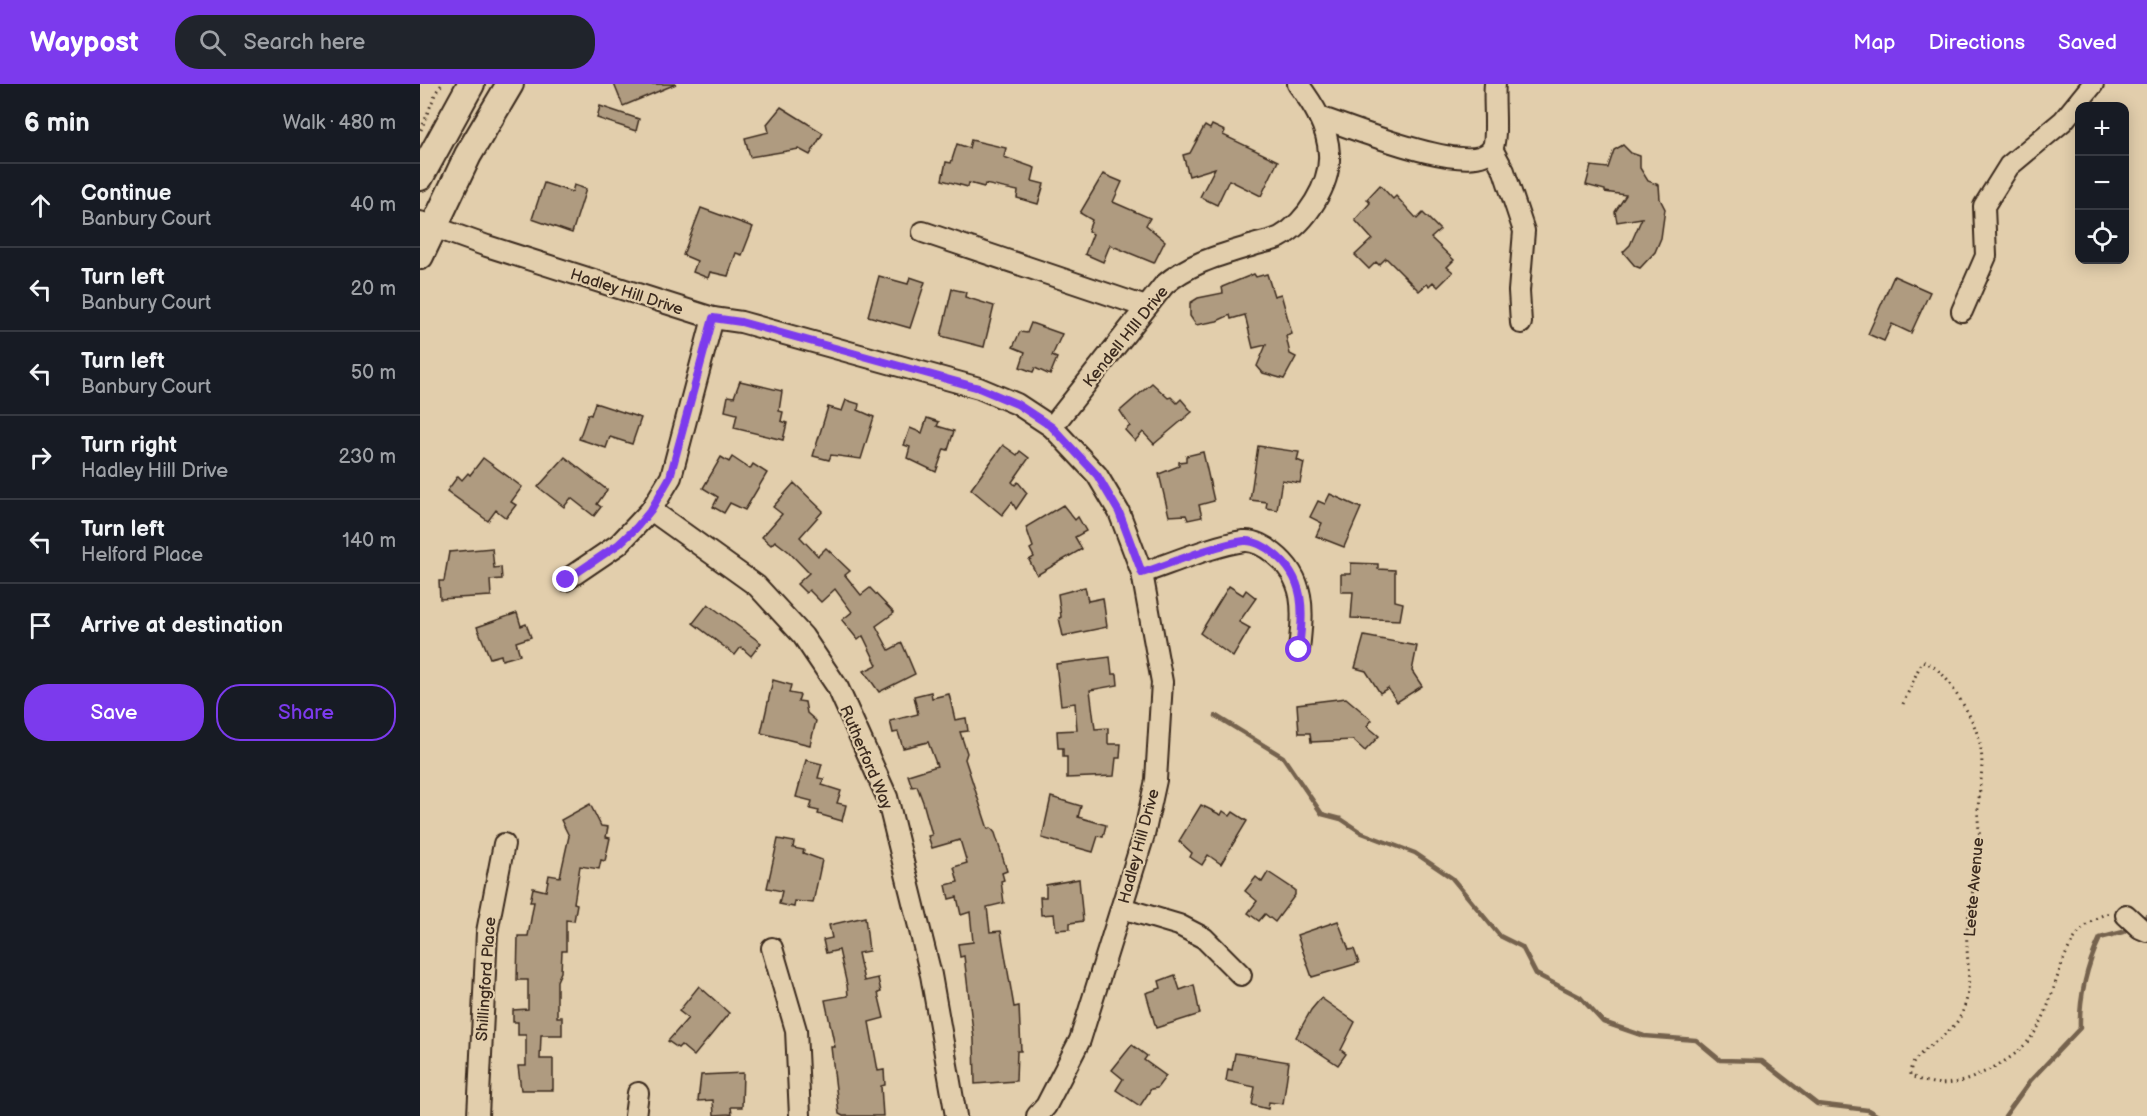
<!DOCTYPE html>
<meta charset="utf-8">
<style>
:root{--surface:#171b24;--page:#20242c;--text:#f1f3f6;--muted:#9ea1a6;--line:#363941;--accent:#7c3aed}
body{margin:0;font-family:"Balsamiq Sans",sans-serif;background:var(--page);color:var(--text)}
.controls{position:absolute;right:18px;top:18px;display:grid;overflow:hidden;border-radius:12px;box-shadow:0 3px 15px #0003}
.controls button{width:54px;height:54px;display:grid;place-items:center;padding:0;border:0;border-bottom:2px solid var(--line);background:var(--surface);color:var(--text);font:30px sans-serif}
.stop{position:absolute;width:18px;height:18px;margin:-14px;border:4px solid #7c3aed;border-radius:50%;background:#fff}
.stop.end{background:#7c3aed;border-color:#fff;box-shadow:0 2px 6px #0008}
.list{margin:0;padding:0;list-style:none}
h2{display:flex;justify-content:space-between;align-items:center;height:78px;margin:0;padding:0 24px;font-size:26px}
h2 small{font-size:20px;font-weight:400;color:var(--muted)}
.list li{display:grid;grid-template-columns:39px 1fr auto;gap:18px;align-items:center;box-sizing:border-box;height:84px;padding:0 24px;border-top:2px solid var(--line)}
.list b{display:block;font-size:22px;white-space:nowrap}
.list p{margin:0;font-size:20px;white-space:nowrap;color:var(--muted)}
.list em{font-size:20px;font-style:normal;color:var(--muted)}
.actions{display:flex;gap:12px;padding:18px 24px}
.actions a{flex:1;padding:14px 0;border:2px solid var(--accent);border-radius:24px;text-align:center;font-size:21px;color:var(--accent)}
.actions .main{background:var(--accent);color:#fff}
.icon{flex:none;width:33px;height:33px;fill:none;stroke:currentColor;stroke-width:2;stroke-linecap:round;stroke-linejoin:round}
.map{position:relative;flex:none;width:1727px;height:1032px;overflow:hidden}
header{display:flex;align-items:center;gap:36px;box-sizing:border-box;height:84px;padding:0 30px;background:var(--accent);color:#fff}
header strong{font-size:28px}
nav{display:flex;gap:33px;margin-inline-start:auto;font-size:21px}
.search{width:420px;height:54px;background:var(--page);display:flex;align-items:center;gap:15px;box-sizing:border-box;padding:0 21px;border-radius:24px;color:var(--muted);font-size:22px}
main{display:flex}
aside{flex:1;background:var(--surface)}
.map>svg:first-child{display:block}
</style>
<header>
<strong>Waypost</strong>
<div class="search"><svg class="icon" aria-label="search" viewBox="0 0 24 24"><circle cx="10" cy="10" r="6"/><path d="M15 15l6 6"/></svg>Search here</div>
<nav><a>Map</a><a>Directions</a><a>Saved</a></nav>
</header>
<main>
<aside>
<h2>6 min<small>Walk · 480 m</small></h2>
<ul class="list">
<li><svg class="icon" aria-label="ahead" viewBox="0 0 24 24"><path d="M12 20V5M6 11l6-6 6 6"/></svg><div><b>Continue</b><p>Banbury Court</p></div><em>40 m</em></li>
<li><svg class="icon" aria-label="left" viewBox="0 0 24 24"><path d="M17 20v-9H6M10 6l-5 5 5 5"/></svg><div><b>Turn left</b><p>Banbury Court</p></div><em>20 m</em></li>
<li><svg class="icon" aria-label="left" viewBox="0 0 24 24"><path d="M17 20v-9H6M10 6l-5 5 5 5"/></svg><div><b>Turn left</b><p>Banbury Court</p></div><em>50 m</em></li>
<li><svg class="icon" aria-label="right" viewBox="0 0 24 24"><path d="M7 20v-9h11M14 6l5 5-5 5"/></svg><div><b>Turn right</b><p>Hadley Hill Drive</p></div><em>230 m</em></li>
<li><svg class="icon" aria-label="left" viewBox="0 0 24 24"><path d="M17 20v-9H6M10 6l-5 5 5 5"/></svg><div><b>Turn left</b><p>Helford Place</p></div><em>140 m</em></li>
<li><svg class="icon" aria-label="arrive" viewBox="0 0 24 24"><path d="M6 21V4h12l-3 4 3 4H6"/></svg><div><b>Arrive at destination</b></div></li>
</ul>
<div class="actions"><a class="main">Save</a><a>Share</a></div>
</aside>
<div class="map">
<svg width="1727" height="1032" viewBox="0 0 1727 1032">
<rect width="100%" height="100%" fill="#e2ceac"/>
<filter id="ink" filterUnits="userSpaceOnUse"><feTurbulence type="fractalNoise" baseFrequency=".0167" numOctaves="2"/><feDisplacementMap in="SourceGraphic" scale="12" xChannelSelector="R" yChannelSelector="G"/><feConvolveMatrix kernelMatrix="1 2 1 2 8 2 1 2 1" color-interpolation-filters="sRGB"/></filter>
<g filter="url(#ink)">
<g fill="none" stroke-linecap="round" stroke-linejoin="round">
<g stroke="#74624e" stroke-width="4.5">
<polyline points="796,632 863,673 902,730 921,735 942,749 995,769 1032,794 1080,852 1102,863 1116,890 1160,913 1183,938 1224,952 1276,956 1300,976 1342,977 1397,1020 1448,1026 1458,1032"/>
<polyline points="1717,836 1727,832"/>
<path d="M1585,1032l26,-36 49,-52c-1,-30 7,-63 20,-90l23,-6 8,-7"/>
</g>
</g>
<g fill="#af9b80" stroke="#3b2a1e" stroke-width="1.5">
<polygon points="194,0 256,0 203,22"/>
<polygon points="180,22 219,35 216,47 177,34"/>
<polygon points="361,23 403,49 390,71 379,65 330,73 325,54 349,48 347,40"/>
<polygon points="792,41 805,47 803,51 858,77 841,112 809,96 797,121 780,113 795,84 769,92 763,71 770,69 783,45 785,42 790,45"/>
<polygon points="551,56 586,64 584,73 615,84 612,97 624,100 618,120 597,114 598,107 565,100 564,103 549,99 548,103 522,96 526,78 531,79 537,60 549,64"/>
<polygon points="1203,61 1211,69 1220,72 1220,84 1228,97 1239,101 1240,115 1245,125 1241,154 1235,168 1220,184 1215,182 1203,168 1210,161 1222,134 1197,138 1195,128 1206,111 1185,108 1185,106 1166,101 1171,82 1188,84 1194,66"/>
<polygon points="683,90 702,98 693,118 730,134 726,141 745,157 734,179 690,161 683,178 665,170 673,150 668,147 672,136 660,129"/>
<polygon points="124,99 152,108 154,101 166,105 152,149 112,135"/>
<polygon points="960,101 973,115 976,112 997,135 1003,129 1020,146 1011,154 1034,176 1027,183 1033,188 1018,203 1013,198 1009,202 1007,200 999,207 966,174 959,181 956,178 949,185 935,171 952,155 935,136 950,119 947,115"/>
<polygon points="281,124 333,143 322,171 316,169 308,192 290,188 288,194 273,188 277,177 263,171"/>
<polygon points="834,190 836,193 847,190 854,212 861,210 872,250 866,252 870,270 876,273 864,295 843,289 837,282 846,261 833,264 825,231 811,235 810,231 797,237 776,241 770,232 770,219 778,214 803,209 802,203"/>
<polygon points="459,192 488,200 490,193 505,198 490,244 448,232"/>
<polygon points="1474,192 1510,208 1491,249 1472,240 1464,257 1448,250"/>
<polygon points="532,205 546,208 545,213 574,222 564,263 521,252"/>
<polygon points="611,239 642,250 632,272 637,274 630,291 615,284 613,288 600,283 605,268 593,263 600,248 607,249"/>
<polygon points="320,297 362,307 359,327 363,328 361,337 367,339 363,356 314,344 317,330 305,327 308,312 314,313"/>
<polygon points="732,299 748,314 751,313 757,319 761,315 772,328 734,360 723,348 715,357 705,346 710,342 700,327"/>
<polygon points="426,316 439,320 438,326 454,333 441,375 411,371 409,376 393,372 408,323 422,327"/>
<polygon points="175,319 221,334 212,360 190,353 186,364 159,355 168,330 171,331"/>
<polygon points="507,334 519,338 517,342 534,347 528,366 524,365 516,388 487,374 490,363 484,361 490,344 502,349"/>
<polygon points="583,361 597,371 600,367 609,374 592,398 595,401 598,398 607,409 596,425 592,418 582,431 551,405"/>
<polygon points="838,362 879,368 877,376 884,379 880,399 862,396 857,426 846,424 847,418 830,416"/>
<polygon points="783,368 794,417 779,421 782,433 768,436 766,431 749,432 739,390 759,382 759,378 766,377 766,372"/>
<polygon points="145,373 187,406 177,420 181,423 174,432 151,414 144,423 118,403"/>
<polygon points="301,373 309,378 312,373 330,385 333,380 347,389 325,426 310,419 304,429 293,423 298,413 283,404"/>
<polygon points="63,374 102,403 91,418 96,421 86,434 76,426 68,437 27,407 38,392 42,396 48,389 50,391"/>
<polygon points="374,399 403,427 380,453 398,472 406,464 430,487 425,491 441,511 450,504 474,529 456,542 469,566 482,559 495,590 459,608 444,587 457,581 443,552 438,556 422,536 432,528 415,505 401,518 389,506 386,509 377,500 389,489 368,467 355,457 351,461 342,453 362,430 353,423"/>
<polygon points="910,410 941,424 924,463 896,452 902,439 890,433 898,417 905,420"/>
<polygon points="643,421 655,436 658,433 666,447 655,453 662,465 617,491 609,476 614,473 610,465 613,463 606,443"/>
<polygon points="72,464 74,484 81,483 82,495 70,496 71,512 20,515 19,497 24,497 29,468"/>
<polygon points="931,479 958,480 958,485 975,486 975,517 983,519 980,536 931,534 933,508 921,508 921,490 931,490"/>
<polygon points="809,502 823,511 826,506 836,514 819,538 830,544 813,573 780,549"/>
<polygon points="665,503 668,517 683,514 687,543 643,552 639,534 641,533 638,510"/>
<polygon points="288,520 341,559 331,572 321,563 315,571 273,539"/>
<polygon points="97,529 101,542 106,540 111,553 96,558 100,571 82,576 81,571 70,574 57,543"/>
<polygon points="944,552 997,562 992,587 1002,602 977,618 968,604 960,609 946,587 935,584"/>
<polygon points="690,573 692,590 697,590 698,601 670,606 675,645 688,644 688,660 701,660 700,674 696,674 694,692 647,694 647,673 643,673 643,664 638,664 637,647 657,646 655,619 641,621 636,580"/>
<polygon points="353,596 371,601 369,609 380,611 378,617 385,618 387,629 396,637 390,661 341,649"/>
<polygon points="511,608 512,614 529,610 535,636 546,634 548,647 540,648 547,669 545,675 568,745 571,744 575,749 587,787 582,789 584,796 581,797 584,819 567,823 570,848 581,847 594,923 599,922 601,967 597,967 596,997 555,1000 554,955 544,872 540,873 538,860 553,858 550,828 541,831 537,813 529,815 526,801 538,798 534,783 547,779 540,756 512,764 508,752 512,751 503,718 497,702 492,703 488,691 517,682 508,658 483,664 478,648 473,649 470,637 498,630 494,612"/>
<polygon points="926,614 952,636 947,642 959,652 945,667 933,656 891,658 890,649 879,649 877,620"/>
<polygon points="386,676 402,680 398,694 404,695 402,701 421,707 417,719 426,721 422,737 398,730 399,727 390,725 392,717 376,713"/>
<polygon points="631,713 661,722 658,733 686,741 683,753 678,752 673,768 622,754"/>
<polygon points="170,720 181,742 188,743 186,753 190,754 185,777 181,776 179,785 160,782 154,819 157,820 154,837 146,836 146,867 142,867 141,888 137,897 137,933 142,933 142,951 121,951 120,975 133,975 133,1006 101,1006 98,982 106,982 106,951 98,951 98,938 93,938 93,926 108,925 108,896 97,896 98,852 108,852 114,818 110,818 113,804 126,807 129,791 140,793 149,752 141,736"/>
<polygon points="781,721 801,731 803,727 810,732 813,728 827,737 801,780 788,771 782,781 770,773 772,769 759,757"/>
<polygon points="358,755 374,758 373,764 384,766 383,769 402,776 393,819 375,817 374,823 359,820 362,807 347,804"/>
<polygon points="848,788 875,806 875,811 855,838 845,830 839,837 828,829 837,817 825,807 836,793 842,798"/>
<polygon points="659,795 663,837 650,839 650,845 636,846 634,830 621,831 620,813 626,813 626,801"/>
<polygon points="445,833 449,867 438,869 444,897 458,894 461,908 458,909 464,934 449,938 458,987 464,986 465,1001 461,1002 463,1032 423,1032 419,1030 411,963 415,963 405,916 428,912 427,901 419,866 406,869 403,856 412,854 409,841"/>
<polygon points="918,837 929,866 934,865 939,879 892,893 877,851"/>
<polygon points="755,891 760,906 774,901 780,930 736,944 726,909 741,904 739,897"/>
<polygon points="279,902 309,929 274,972 261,961 258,964 248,957 268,934 259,927"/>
<polygon points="901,914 935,938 921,966 926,970 918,981 876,953 891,926"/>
<polygon points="712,961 727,972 724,976 746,992 737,1004 731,1005 720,1022 696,1006 703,995 692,986"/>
<polygon points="815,969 869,978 863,1020 849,1018 848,1025 832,1021 835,1003 806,997 808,985 812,986"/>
<polygon points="323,989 322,1023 311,1023 312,1030 294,1031 293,1016 278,1017 281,991"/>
</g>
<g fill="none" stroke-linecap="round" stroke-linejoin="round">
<g stroke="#3b2a1e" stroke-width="24">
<g id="minor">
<path d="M899,33c29,9 152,61 173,32 6,-10 1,-51 3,-65"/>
<polyline points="1072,65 1084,87 1104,147 1099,207 1101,239"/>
<polyline points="0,138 67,162 293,234 321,238 559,304 597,320 632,343 677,391 699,428 722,489 742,598 736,696 724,751 660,956 626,1022 617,1032"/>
<polyline points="503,148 726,223"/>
<polyline points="1542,227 1566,172 1564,122 1589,82 1643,37 1673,0"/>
<path d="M632,343l112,-142c27,-23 57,-30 90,-40 8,-3 19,-4 26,-8 26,-14 51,-53 49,-83 -1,-27 -16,-50 -31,-70"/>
<polyline points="231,426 337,502 383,552 418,604 467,713 511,891 536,1032"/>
<path d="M722,489c30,-10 72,-28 102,-32 10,-1 22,6 29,12 34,26 30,59 26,97"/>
<polyline points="146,496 199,460 231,426 251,393 293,234"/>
<polyline points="702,824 759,841 784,854 821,891"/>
<polyline points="1706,831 1720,844 1727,847"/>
<polyline points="352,864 376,946 380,1032"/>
<polyline points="58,1032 67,848 84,760"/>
<polyline points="215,1032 218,1009"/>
</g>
</g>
<g stroke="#3b2a1e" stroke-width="30">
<g id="major">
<polyline points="0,93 51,0"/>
<polyline points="0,172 48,71 90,0"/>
</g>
</g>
<g stroke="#3b2a1e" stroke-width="3" stroke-dasharray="1.5 4.5" stroke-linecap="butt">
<polyline points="1,46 16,8 22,0"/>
<path d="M1483,620l19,-43c17,6 26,19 35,34 9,13 18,29 22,45 6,21 1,46 -1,68 -1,12 2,24 2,36 -2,29 -11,57 -13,86 -2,29 8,57 -6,85 -10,23 -52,37 -51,60 18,11 43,11 62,3 27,-13 48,-22 65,-49 24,-39 20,-100 72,-116"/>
</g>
<use href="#minor" stroke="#e2ceac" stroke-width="20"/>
<use href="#major" stroke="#e2ceac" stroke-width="26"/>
</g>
</g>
<g fill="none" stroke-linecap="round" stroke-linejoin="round" filter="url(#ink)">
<path stroke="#7c3aed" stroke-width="8" d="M146,496l53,-36 17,-16 15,-18 19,-33 43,-159 28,4 238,66 38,16 35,23 45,48 22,37 23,61c30,-10 72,-28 102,-32 10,-1 22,6 29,12 34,26 30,59 26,97"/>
</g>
<g text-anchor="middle" stroke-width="4.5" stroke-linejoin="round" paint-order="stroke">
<g font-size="16" fill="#3b2a1e" stroke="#e2ceac">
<text transform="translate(207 207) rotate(18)" y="6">Hadley Hill Drive</text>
<text transform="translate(705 252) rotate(-51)" y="6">Kendell HIll Drive</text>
<text transform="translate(447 673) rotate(67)" y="6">Rutherford Way</text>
<text transform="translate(718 762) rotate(-75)" y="6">Hadley Hill Drive</text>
<text transform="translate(1553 803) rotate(-85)" y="6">Leete Avenue</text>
<text transform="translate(65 895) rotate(-86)" y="6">Shillingford Place</text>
</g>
</g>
</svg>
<div class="controls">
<button>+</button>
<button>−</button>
<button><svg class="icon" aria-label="locate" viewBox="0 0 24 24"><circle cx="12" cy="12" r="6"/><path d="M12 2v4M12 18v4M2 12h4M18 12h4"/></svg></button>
</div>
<div class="stop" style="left:879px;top:566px"></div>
<div class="stop end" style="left:146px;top:496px"></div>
</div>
</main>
